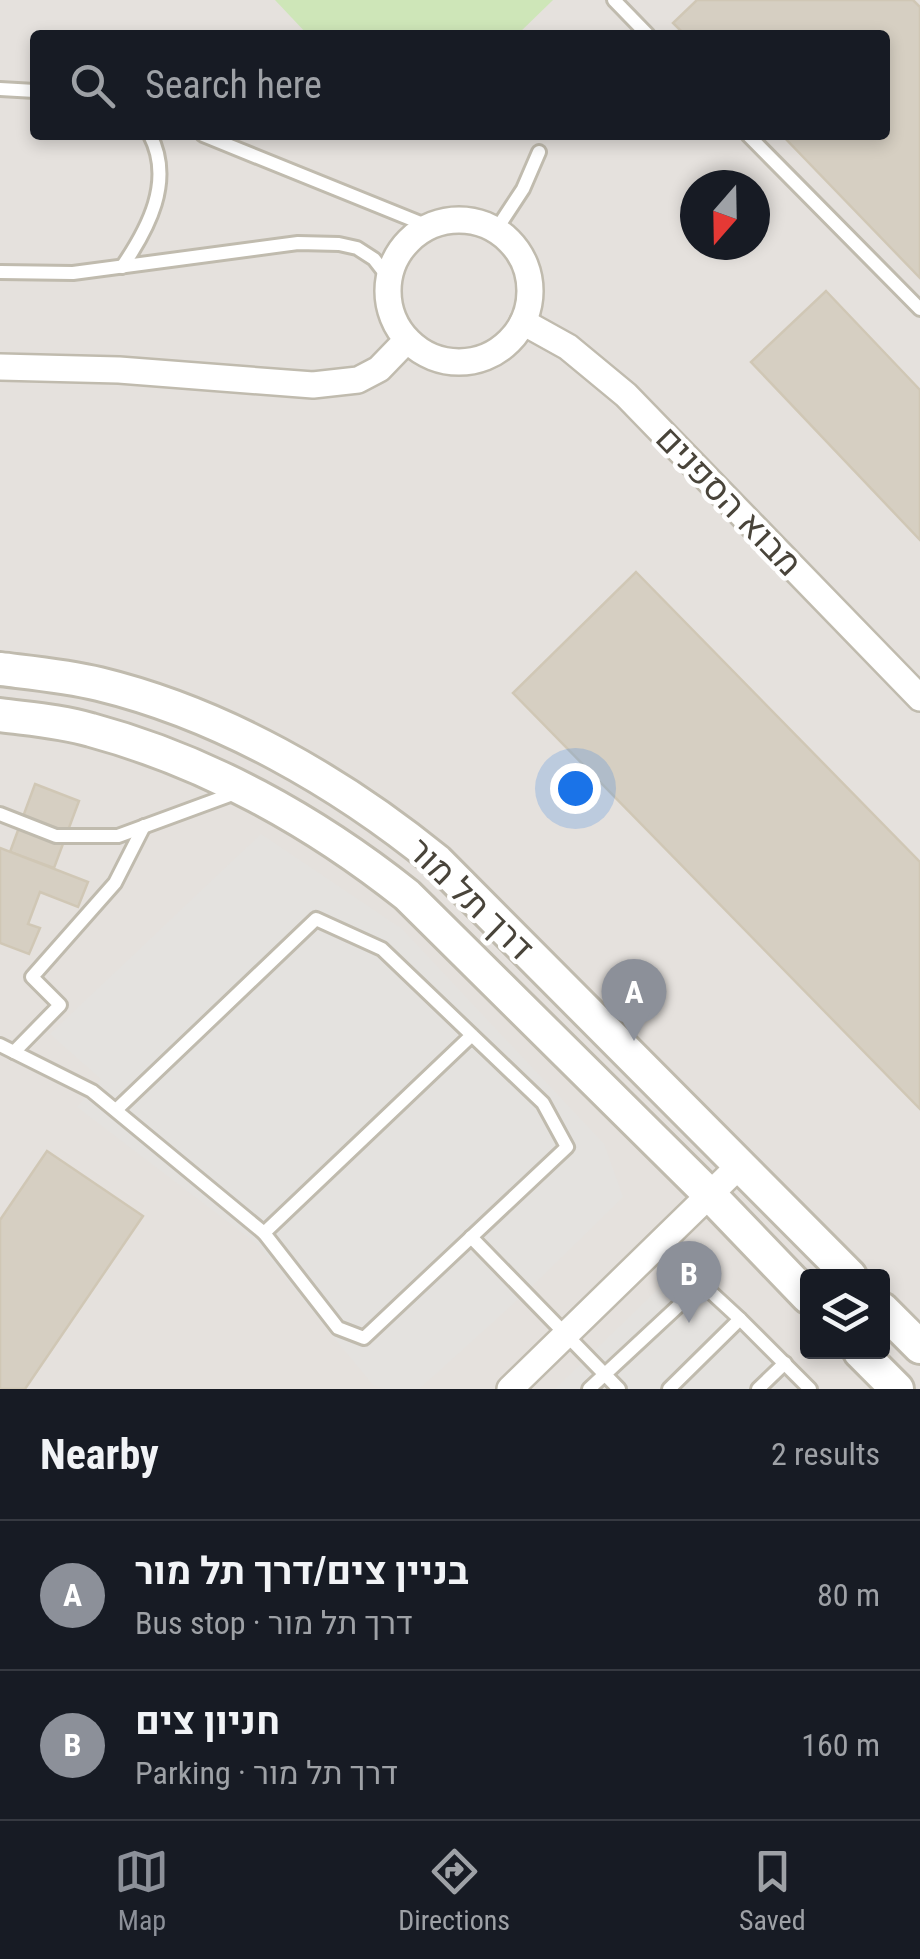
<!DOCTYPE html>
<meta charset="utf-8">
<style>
:root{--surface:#171b24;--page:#242831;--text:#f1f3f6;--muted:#9ea1a6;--line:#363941;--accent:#8c9099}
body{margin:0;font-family:"Roboto Condensed",Heebo,sans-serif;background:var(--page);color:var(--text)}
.controls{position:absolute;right:30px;bottom:30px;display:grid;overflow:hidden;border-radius:10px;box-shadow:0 5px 15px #0003}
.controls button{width:90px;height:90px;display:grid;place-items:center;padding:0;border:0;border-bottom:2px solid var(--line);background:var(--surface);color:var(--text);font:50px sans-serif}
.compass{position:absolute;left:680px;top:170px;width:90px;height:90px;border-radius:50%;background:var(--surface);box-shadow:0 5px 15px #0003;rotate:200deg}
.you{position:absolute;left:575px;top:788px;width:35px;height:35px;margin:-25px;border:8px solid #fff;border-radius:50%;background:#1a73e8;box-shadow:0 0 0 15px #1a73e833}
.badge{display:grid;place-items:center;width:65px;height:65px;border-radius:50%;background:var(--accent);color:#fff;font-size:32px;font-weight:700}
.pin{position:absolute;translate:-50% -82px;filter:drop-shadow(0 2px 5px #0008)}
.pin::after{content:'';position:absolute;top:52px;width:35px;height:30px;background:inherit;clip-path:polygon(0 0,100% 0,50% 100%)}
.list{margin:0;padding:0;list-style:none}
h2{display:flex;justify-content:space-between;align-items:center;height:130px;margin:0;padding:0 40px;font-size:42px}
h2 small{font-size:32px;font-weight:400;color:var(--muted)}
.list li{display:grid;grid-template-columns:65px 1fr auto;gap:30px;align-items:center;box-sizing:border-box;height:150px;padding:0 40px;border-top:2px solid var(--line)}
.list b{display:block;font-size:38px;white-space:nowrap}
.list p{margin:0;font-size:32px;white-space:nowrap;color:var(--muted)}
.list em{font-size:32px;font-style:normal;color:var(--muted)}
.icon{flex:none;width:55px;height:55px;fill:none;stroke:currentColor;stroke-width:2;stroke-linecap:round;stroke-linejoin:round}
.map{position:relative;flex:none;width:920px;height:1389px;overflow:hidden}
.search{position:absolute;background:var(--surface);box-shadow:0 5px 15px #0003;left:30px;right:30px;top:30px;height:110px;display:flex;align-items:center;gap:25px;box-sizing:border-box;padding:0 35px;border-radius:10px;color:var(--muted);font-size:38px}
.sheet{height:430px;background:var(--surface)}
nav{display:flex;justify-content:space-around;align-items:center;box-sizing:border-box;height:140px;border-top:2px solid var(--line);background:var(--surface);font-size:28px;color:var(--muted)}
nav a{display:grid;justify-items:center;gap:5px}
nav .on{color:var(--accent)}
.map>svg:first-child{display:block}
</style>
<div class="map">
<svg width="920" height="1389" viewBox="0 0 920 1389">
<rect width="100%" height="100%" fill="#f5f2ec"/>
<path fill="#e5e1dd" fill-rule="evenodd" d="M0,0h920v1389h-920zM35,35h850v100h-850zM695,185h60v60h-60zM808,1276h74v76h-74z"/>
<polygon fill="#cee6b8" points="275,0 553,0 517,35 308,35"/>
<g fill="#e4e2df">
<polygon points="261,834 402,929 604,1144 623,1197 524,1294 419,1389 386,1389 373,1385 257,1244 77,1107 101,1079 50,1034"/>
<polygon points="690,1258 819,1389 555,1389"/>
</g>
<g fill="#d6cfc2" stroke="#d0c7b5" stroke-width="2.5">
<polygon points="697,0 913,0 920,7 920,278 782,135 885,135 885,35 685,35 673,23"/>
<polygon points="826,291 920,390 920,540 751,362"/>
<polygon points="636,572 920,862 920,1109 513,693"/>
<polygon points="35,784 79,801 54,868 10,852"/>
<polygon points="0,848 88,882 78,907 40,892 28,924 40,928 29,954 0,943"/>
<polygon points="47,1151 143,1216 25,1389 0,1389 0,1220"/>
</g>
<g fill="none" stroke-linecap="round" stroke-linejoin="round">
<g stroke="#c0bbae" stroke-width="18">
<g id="service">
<polyline points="614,0 648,35"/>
<polyline points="0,89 35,91"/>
<polyline points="203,135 428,226"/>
<polyline points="748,135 920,309"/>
<polyline points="496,230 523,189 539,152"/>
<path d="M122,267c26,-38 52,-86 28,-132"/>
<polyline points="0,272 73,273 298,243 339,244 357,248 374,259 388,277"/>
<polyline points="0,814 56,836 118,836 235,793"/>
<polyline points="0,1045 92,1091 264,1233"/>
<polyline points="14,1052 60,1005 32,977 115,883 144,826"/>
<polyline points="116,1110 316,919 382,949 543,1103 567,1147 364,1338 338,1328 264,1233 472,1035"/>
<polyline points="471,1237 619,1389"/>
<polyline points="589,1389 702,1284 740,1319"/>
<polyline points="669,1389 740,1319 810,1389"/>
<polyline points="758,1389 785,1363"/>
</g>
</g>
<g stroke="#c0bbae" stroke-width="30">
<g id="minor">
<circle cx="459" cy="291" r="71"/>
<polyline points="523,322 568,347 626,395 920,698"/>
<polyline points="0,367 119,370 313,385 358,380 379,369 407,340"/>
<polyline points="510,1389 740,1165"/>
</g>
</g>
<g stroke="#c0bbae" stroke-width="38">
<g id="tertiary">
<path d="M0,669c33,4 67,7 99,15 123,30 241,98 338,177l413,415"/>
<path d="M0,715c30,4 61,6 91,15 115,31 223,91 316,165l303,300 98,102"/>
<polyline points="882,1309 920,1347"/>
<polyline points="860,1352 897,1389"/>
</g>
</g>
<use href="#service" stroke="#fff" stroke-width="12"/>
<use href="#minor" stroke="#fff" stroke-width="25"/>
<use href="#tertiary" stroke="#fff" stroke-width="32"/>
</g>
<g text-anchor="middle" stroke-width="9" stroke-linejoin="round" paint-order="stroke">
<g font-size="35" fill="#49443a" stroke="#fff">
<text transform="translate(729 501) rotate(46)" y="12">מבוא הספנים</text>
<text transform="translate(471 899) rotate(44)" y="12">דרך תל מור</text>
</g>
</g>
</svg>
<div class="controls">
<button><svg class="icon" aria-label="layers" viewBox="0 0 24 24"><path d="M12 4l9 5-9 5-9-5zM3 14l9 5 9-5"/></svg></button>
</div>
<svg class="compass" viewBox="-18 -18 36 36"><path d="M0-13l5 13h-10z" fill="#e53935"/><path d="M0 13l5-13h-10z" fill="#9ea1a6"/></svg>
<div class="you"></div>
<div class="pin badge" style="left:634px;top:1041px">A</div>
<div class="pin badge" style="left:689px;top:1323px">B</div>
<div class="search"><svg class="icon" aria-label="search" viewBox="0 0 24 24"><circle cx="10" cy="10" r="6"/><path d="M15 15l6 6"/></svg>Search here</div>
</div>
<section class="sheet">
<h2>Nearby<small>2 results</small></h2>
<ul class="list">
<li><span class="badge">A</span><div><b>בניין צים/דרך תל מור</b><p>Bus stop · דרך תל מור</p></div><em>80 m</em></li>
<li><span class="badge">B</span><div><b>חניון צים</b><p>Parking · דרך תל מור</p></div><em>160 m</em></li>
</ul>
</section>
<nav>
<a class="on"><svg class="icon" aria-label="map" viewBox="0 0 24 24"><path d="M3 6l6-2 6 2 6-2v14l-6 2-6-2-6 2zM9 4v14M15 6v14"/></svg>Map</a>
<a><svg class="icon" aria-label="directions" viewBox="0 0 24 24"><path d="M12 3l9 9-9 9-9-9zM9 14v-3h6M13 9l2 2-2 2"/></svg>Directions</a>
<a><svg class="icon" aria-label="saved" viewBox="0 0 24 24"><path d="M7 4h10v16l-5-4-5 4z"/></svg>Saved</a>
</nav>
